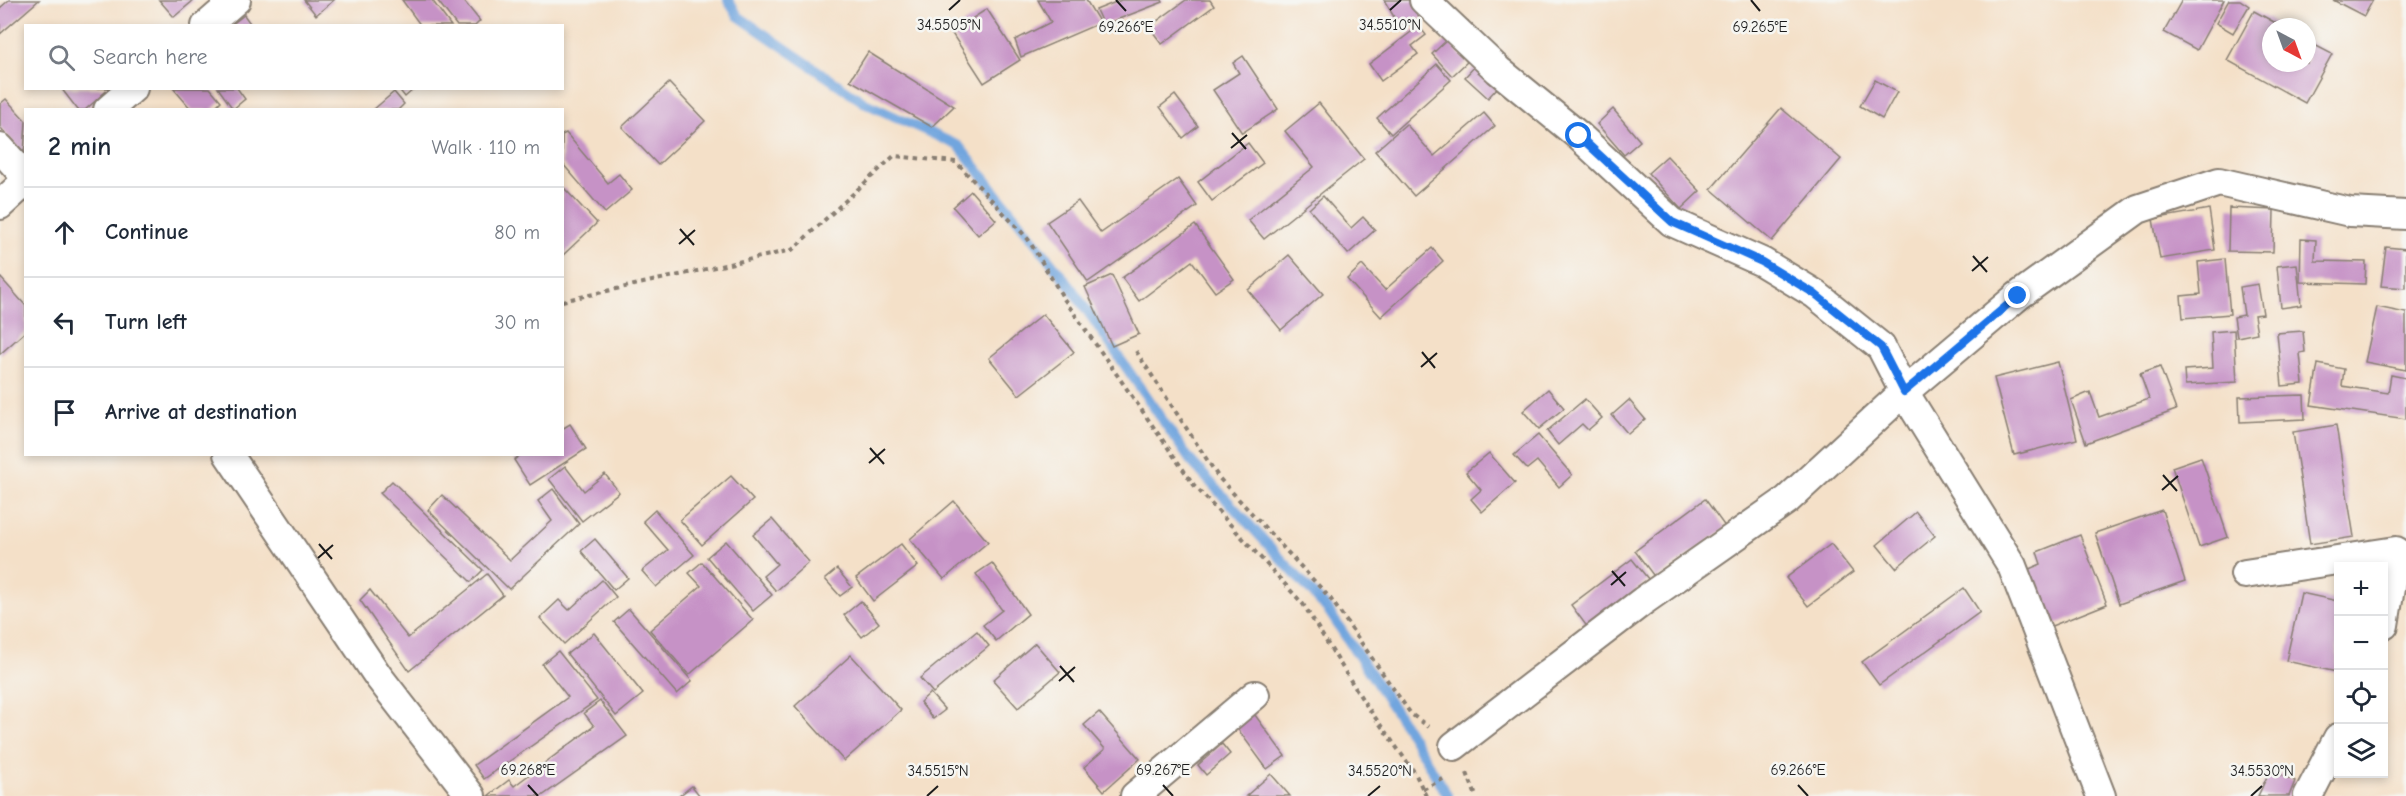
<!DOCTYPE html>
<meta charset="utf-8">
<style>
:root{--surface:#fff;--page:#f2f2f3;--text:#1f2937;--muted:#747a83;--line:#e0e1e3}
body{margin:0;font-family:"Comic Neue",sans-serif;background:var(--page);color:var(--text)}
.controls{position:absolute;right:18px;bottom:18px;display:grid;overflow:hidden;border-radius:0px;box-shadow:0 3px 9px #0003}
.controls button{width:54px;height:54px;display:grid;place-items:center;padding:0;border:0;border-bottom:2px solid var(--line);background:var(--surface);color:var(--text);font:30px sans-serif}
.compass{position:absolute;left:2262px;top:18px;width:54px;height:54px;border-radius:50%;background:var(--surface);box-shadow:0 3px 9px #0003;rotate:139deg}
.stop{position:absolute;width:18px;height:18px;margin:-14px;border:4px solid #1a73e8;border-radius:50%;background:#fff}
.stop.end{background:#1a73e8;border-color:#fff;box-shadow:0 2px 6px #0008}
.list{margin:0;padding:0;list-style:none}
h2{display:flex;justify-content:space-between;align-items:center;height:78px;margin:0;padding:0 24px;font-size:26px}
h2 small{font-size:20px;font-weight:400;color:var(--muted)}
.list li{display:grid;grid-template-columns:39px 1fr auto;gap:18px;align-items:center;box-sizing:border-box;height:90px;padding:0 24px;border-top:2px solid var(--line)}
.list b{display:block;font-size:22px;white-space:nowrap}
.list em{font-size:20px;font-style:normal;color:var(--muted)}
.icon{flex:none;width:33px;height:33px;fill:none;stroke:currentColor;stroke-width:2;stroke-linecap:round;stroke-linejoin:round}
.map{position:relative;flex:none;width:2406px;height:796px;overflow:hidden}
.search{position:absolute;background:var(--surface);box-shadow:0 3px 9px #0003;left:24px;top:24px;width:540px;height:66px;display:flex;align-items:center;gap:15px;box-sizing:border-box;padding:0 21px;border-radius:0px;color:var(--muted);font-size:22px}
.panel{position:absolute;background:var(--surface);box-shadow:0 3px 9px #0003;left:24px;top:108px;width:540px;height:348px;border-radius:0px}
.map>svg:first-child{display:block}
</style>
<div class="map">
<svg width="2406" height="796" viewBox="0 0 2406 796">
<rect width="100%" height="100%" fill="#f6f6f2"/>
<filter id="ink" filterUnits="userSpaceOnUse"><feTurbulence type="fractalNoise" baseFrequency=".0167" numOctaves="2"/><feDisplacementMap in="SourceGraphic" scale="12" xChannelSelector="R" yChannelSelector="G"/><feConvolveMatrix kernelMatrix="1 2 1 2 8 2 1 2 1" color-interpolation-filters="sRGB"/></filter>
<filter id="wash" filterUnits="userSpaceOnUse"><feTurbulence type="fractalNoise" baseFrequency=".008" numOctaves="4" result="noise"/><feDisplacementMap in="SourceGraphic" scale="24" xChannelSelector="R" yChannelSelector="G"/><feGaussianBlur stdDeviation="1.35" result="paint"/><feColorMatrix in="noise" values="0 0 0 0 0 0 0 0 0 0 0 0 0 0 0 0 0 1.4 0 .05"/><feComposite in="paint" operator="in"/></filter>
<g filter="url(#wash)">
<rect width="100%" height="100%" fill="#f4e0c8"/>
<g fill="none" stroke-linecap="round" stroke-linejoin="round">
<polyline stroke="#71a5de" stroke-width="10" points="728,0 738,16 865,103 959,146 1070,286 1190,460 1328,610 1402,721 1448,796"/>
</g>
<g id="blocks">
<g fill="#c692c6">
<polygon points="9,0 39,0 0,34 0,8"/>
<polygon points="159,0 194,0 174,17"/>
<polygon points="304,0 334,0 316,15"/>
<polygon points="402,0 432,0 451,26 421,26"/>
<polygon points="437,0 463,0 480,21 475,26 457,26"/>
<polygon points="1038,0 1086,0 1100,23 1021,57 1015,40 1051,22"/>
<polygon points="1121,0 1162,0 1163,2 1103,25 1096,10"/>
<polygon points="1186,0 1210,0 1214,6 1162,44 1149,27"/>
<polygon points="1384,0 1416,0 1425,16 1401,29"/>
<polygon points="2182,0 2224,0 2197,50 2164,32"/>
<polygon points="2229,0 2240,0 2249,6 2233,33 2216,23"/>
<polygon points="2333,0 2373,0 2364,16"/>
<polygon points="987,9 1020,60 984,83 951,32"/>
<polygon points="2254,11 2283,27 2271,27 2271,63 2307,63 2307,41 2332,54 2305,103 2227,60"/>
<polygon points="244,15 252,26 230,26"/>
<polygon points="1419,26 1426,35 1412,46 1418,54 1381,81 1369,64"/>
<polygon points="1447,40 1467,62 1452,76 1432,54"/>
<polygon points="868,52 954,106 932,127 850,80"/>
<polygon points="1243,56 1278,109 1242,133 1213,90 1239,73 1233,63"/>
<polygon points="1437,64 1451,80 1391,134 1377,118"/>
<polygon points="1476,65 1498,87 1488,98 1465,77"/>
<polygon points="1875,80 1897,92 1882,119 1860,106"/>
<polygon points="669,83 705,121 658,165 622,127"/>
<polygon points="61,88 110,88 85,110 78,110"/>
<polygon points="173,88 210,88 221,101 212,110 192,110"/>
<polygon points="218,88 237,88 245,99 233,109"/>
<polygon points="398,88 415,88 405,97"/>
<polygon points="394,92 404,104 398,110 373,110"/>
<polygon points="1175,95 1198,126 1183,138 1160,107"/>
<polygon points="6,99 26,121 24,155 0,127 0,104"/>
<polygon points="1319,103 1364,159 1264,239 1248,220 1314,167 1285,131"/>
<polygon points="1781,108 1841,159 1772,241 1711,189"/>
<polygon points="1613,109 1640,141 1624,155 1597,124"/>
<polygon points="1484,113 1495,126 1414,196 1375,151 1406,124 1434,156"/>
<polygon points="566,133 608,183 619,174 632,190 605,213 562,163 562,135"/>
<polygon points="1248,143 1263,163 1212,201 1198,182"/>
<polygon points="1667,156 1700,191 1681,209 1648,173"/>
<polygon points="1178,179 1197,206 1088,282 1047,222 1078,201 1101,233"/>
<polygon points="564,188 597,223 562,256 562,189"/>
<polygon points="971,191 996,220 978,235 953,207"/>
<polygon points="1323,196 1351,228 1363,217 1375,230 1348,254 1309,209"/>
<polygon points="2229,208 2274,210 2273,252 2228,251"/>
<polygon points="2209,209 2215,250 2160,259 2153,219"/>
<polygon points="1195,225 1234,279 1215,292 1192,261 1139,301 1122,278"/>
<polygon points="2301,239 2316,240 2315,261 2366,262 2365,284 2300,282"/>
<polygon points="2386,247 2406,249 2406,288 2381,286"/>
<polygon points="1432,248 1443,261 1381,317 1347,279 1362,265 1385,290"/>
<polygon points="1289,255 1323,294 1281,330 1248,290"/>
<polygon points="2225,259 2230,314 2183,318 2181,296 2201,294 2198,262"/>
<polygon points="2297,264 2301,305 2281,308 2277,266"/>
<polygon points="1112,275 1139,334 1112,346 1085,287"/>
<polygon points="0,277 26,306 26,331 0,354"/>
<polygon points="2258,284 2263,314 2254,315 2257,333 2237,337 2234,317 2244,315 2240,287"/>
<polygon points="2377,307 2406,313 2406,370 2365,362"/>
<polygon points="1043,314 1074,352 1019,395 989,358"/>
<polygon points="2234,330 2237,382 2185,385 2184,370 2213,368 2211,332"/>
<polygon points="2303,331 2305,352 2300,353 2303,384 2282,386 2277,333"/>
<polygon points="2058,362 2077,439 2014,455 1994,378"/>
<polygon points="2318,364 2344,369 2342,386 2388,393 2391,375 2406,378 2406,419 2311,405"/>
<polygon points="2160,367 2176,410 2086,443 2071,400 2090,392 2099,417 2149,399 2140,374"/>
<polygon points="1548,389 1564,408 1539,429 1523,411"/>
<polygon points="2304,395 2305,419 2240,422 2239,397"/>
<polygon points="1585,399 1602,418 1588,430 1582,424 1558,445 1547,431"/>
<polygon points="1629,400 1645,419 1628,434 1612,415"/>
<polygon points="570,424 586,449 530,485 514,460 522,454 562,454 562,429"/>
<polygon points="2336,425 2354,537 2310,544 2293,432"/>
<polygon points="1538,435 1572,475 1559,487 1537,461 1527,469 1514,455"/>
<polygon points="1489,453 1515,483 1482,512 1471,499 1481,490 1466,472"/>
<polygon points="2201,457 2228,537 2199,547 2172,467"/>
<polygon points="565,466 584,491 605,474 619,492 582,521 549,479"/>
<polygon points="731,476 753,500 702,545 680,520"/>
<polygon points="392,481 483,570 471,582 380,493"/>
<polygon points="553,489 579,524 509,589 428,510 442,495 510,560 552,521 538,501"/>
<polygon points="1705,499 1726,528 1656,579 1635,551"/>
<polygon points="954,501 988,542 944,579 910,539"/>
<polygon points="655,510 694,555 656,587 642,571 668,550 643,521"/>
<polygon points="2162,510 2185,581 2119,604 2095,533"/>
<polygon points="1916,512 1935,536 1896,568 1877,545"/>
<polygon points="772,519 809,562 776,591 763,576 777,564 753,535"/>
<polygon points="2080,535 2107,604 2049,627 2027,570 2041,564 2037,552"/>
<polygon points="595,539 628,578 614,590 581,551"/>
<polygon points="726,541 772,595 753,611 707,557"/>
<polygon points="901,544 918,566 873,601 856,578"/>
<polygon points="1831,544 1853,572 1808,606 1786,578"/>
<polygon points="1632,559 1649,580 1588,628 1571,605"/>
<polygon points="702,562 753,620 689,675 650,630 701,586 689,573"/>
<polygon points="992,563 1028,614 996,641 983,625 1002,610 976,574"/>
<polygon points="837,569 852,587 840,596 825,579"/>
<polygon points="487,574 503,595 409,671 360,600 370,590 408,638"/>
<polygon points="602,580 616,597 564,644 540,618 559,600 569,610"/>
<polygon points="1964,588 1980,612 1879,685 1862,662"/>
<polygon points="2301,593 2338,601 2337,672 2286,661"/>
<polygon points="861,601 879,623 862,637 844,615"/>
<polygon points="629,609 692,681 677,694 614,622"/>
<polygon points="977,631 989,646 933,693 920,678"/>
<polygon points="594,633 643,694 616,716 567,654"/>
<polygon points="1035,643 1060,672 1018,708 993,680"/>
<polygon points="558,651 597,700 484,779 474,765 568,697 542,664"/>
<polygon points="851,655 901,710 844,761 795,706"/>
<polygon points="930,693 945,710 933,719 920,702"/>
<polygon points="600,701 627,736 542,796 488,796 509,780 514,786 594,726 584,713"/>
<polygon points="1252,711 1285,756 1267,769 1234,724"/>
<polygon points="1099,712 1140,759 1104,791 1084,767 1105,749 1084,725"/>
<polygon points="1222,744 1230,754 1206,775 1198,765"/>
<polygon points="2270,770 2295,781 2289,796 2258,796"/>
<polygon points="1271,774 1290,796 1246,796"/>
<polygon points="692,786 700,796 679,796"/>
</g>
</g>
</g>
<g filter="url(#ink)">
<use href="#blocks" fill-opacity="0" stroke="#887e72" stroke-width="1.5"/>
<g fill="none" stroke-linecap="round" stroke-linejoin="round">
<g stroke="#887e72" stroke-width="32">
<g id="street">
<polyline points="1424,0 1498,70 1579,136 1672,222 1762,262 1815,294 1881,347 1904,392 2012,566 2101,796"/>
<polyline points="206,26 236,0"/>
<polyline points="108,110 133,88"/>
<polyline points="0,148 26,177"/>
<polyline points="0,205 26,181"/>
<polyline points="228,454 378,676 471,796"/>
<polyline points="2245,574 2396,551 2384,625"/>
<polyline points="1454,746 1643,601 1787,500 1904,392 2018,296 2138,209 2219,182 2350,212 2406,215"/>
<polyline points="1135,796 1255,695"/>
<polyline points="2308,796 2338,738"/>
</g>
</g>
<g stroke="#887e72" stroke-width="4" stroke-dasharray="4.5 4.5" stroke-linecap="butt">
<polyline points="562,301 792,250 894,156 956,162 1028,239 1064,299 1194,485 1303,604 1364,702 1415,773 1426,796"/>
<polyline points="1136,351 1219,478 1330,598 1411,714 1429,727"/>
<polyline points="1467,773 1476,796"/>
<polyline points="1423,789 1445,778"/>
</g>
<use href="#street" stroke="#fff" stroke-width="28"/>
</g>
</g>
<g fill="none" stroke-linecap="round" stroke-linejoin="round" filter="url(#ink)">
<polyline stroke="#1a73e8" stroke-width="8" points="1579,136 1672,222 1762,262 1815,294 1881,347 1904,392 2018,296"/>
</g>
<path fill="none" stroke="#1c1c1c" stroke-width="2" d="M1116,0l10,11M1751,0l9,11M949,10l11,-10M1390,10l11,-10M1232,133l14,16M1231,148l16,-13M680,229l14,16M679,244l16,-14M1973,256l14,16M1972,271l16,-14M1422,352l13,16M1421,367l16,-14M870,448l14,16M869,463l16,-14M2163,475l14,16M2162,490l16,-14M319,544l13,15M318,558l15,-13M1612,571l13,15M1611,585l15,-13M1060,666l14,16M1059,681l16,-14M528,785l10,11M1163,785l10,11M1798,785l10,11M927,796l11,-10M1368,796l12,-10M2251,796l11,-10"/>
<g font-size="15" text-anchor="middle" fill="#1c1c1c" stroke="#f6f6f2" stroke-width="5" stroke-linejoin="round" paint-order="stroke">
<text x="949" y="30">34.5505°N</text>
<text x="1390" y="30">34.5510°N</text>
<text x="1760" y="32">69.265°E</text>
<text x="1126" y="32">69.266°E</text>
<text x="528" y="775">69.268°E</text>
<text x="1163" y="775">69.267°E</text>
<text x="1798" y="775">69.266°E</text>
<text x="938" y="776">34.5515°N</text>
<text x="1380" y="776">34.5520°N</text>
<text x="2262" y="776">34.5530°N</text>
</g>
</svg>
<div class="controls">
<button>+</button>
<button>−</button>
<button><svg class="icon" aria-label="locate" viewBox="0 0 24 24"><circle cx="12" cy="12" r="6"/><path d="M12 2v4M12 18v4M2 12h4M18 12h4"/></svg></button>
<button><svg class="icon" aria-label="layers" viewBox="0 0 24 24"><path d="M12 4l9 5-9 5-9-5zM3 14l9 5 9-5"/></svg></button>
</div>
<svg class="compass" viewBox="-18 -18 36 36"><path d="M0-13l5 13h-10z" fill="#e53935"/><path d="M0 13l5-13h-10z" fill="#747a83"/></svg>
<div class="stop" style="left:1579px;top:136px"></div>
<div class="stop end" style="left:2018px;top:296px"></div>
<div class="search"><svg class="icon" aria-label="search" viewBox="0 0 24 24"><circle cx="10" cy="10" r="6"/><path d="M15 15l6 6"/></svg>Search here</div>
<section class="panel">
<h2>2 min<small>Walk · 110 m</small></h2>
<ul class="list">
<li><svg class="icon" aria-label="ahead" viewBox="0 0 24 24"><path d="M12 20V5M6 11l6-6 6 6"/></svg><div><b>Continue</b></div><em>80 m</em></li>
<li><svg class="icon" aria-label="left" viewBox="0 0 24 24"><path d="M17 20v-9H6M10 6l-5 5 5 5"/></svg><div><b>Turn left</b></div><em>30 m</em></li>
<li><svg class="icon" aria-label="arrive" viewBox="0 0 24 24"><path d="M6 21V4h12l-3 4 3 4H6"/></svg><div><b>Arrive at destination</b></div></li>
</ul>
</section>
</div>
